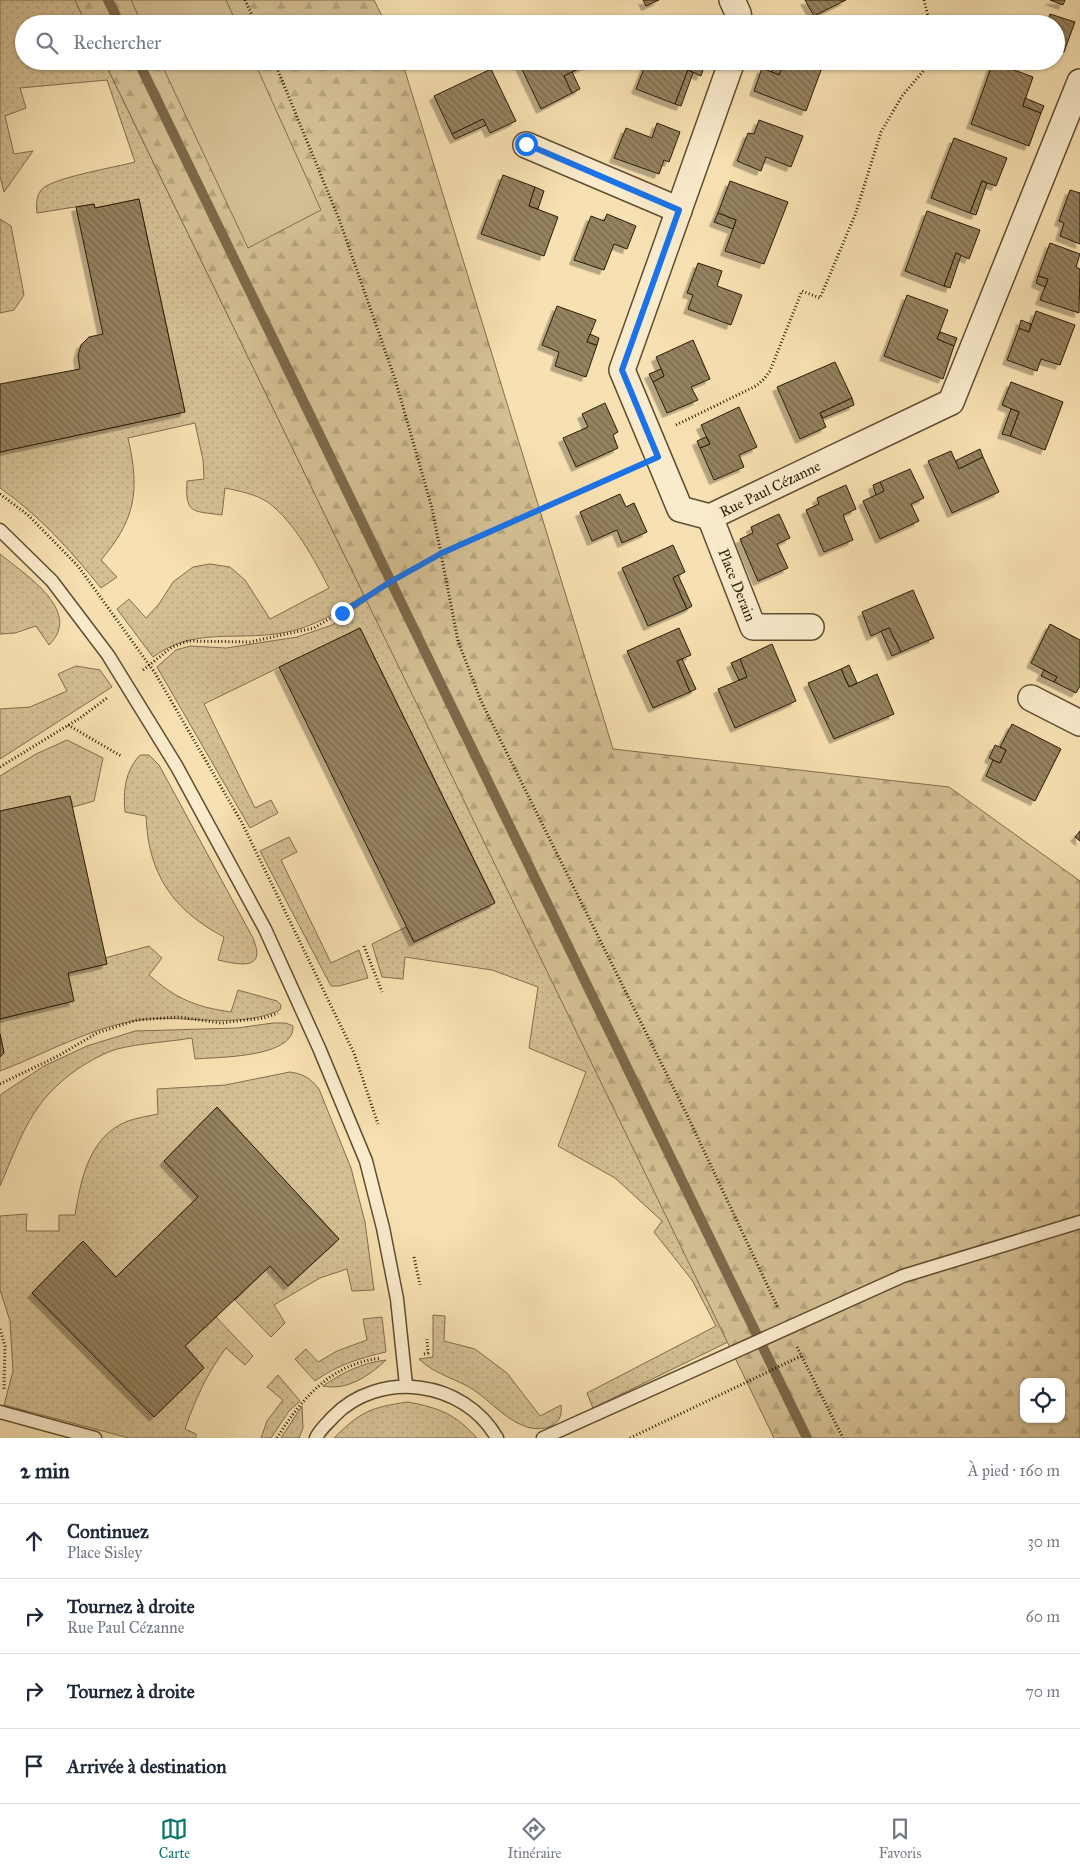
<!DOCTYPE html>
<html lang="fr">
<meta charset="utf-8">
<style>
:root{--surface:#fff;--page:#f6f6f7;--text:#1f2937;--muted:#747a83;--line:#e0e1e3;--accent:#0f766e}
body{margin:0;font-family:"IM FELL Great Primer",serif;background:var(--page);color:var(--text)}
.controls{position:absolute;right:15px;bottom:15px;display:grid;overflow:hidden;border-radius:10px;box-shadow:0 1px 4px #0004}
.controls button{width:45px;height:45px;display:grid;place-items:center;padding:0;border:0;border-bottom:1px solid var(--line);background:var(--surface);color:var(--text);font:25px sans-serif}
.stop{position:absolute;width:15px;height:15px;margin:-11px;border:4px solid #1a73e8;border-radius:50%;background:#fff}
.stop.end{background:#1a73e8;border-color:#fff;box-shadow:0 1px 5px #0008}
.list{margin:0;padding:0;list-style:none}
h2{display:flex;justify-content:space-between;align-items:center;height:65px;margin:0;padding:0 20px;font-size:21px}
h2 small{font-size:16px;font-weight:400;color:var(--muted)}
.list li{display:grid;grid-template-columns:32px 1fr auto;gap:15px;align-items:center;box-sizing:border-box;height:75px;padding:0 20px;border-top:1px solid var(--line)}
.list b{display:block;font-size:19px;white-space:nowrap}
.list p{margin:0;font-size:16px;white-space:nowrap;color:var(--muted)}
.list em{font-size:16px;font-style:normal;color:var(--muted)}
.icon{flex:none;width:28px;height:28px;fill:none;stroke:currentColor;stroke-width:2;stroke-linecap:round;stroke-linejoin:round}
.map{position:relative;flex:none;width:1080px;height:1438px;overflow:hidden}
.search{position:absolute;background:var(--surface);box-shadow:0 1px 4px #0004;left:15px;right:15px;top:15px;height:55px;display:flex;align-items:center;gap:12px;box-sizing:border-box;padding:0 18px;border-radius:28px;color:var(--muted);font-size:19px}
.sheet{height:365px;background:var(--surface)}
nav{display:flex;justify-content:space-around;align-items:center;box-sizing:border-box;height:70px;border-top:1px solid var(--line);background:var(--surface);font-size:14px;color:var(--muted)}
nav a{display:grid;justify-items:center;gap:2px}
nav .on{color:var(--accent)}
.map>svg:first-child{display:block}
</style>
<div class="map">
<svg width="1080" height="1438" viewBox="0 0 1080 1438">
<defs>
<pattern id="grass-dots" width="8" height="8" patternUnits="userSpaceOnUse" patternTransform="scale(1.25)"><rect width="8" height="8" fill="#d4bf94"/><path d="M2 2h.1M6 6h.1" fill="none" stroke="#b6a47e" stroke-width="1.8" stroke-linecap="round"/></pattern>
<pattern id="forest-firs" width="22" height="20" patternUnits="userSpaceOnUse" patternTransform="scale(1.25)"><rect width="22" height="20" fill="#d4bf94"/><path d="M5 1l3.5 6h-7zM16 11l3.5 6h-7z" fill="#b6a47e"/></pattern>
<pattern id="building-back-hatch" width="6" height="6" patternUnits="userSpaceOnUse" patternTransform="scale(1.25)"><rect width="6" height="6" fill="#95825f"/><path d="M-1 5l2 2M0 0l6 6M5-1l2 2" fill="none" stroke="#7a6a4c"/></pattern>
<filter id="shadow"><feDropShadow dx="-4.5" dy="4.5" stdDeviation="0" flood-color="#0004"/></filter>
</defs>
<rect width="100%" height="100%" fill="#f7e0b1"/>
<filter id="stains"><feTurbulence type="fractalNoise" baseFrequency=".004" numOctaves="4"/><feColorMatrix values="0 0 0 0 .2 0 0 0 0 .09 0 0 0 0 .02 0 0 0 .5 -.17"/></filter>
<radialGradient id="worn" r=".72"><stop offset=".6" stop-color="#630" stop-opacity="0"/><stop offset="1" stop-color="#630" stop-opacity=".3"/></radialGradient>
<g fill="url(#grass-dots)" stroke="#806e4d">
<path d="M0,0h75l11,24h-62v37h80l260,534c-26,17 -51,33 -82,38 -48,8 -88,-6 -129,24l-36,-48 12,-10 17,19 13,-14 14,-22 20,-15 17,-3 20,3 15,13 25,39 59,-31c-15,-29 -34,-65 -60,-85 -13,-9 -30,-12 -44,-15l-3,27c-30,-4 -37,-1 -35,-34l17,-2 -1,-19 -8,-37 -67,15c12,52 8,81 -27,122l16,17 -16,11c-30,-37 -62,-73 -101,-100v-36l185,-40 -46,-213 -44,9 -1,-4 -57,9c-1,-7 -1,-16 4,-23 9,-12 76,-23 94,-28l-28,-82 -87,8 6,20 -21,8 9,38 19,-3 -29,41 -4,-16z"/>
<polygon points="0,219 11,226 24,295 14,310 0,313"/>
<path d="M0,554c24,20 84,57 49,91l-13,-19 -21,7 -15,1z"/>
<polygon points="367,600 728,1342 593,1408 587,1393 716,1326 692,1280 654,1232 662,1221 615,1178 558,1146 586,1072 529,1048 538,987 492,970 405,957 403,979 382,977 372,944 406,927 414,942 495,902 360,628 204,704 255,808 271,800 278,813 250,828 157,667 176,650 190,646 226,648 297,637 332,625"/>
<polygon points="76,666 100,670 112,687 0,759 0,709 30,707 67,691 58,674"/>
<polygon points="67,740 103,758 94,801 73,807 70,796 0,811 0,776 36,754"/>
<path d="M140,755h9l10,10 94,173c14,33 -13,27 -35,22l6,-23c-51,-27 -76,-63 -78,-121l-21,-4c-2,-21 0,-41 15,-57z"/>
<polygon points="289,837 297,852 281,860 331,963 359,950 368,978 339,986 331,986 260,851"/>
<path d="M149,946l13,12 -13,17c27,24 47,32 82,37l7,-22 39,11 4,4 -1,5c-44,20 -94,4 -140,10 -49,7 -95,34 -140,51v-14l4,-4 -4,-19v-15l73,-18 -5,-28 39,-9 -2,-6z"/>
<path d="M273,1023h13l7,3c2,32 -76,31 -98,33l-3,-21c-24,4 -51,5 -75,11 -13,4 -27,12 -38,19 -48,33 -57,67 -79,118v-91l44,-29 43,-20 48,-15 102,-3z"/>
<path d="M290,1072c14,2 20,6 29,17l32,79 14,54 9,68 -22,1 -5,-22 -27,9 -46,27 11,18 -14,14 -36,-37 35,-34 18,20 51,-47 -122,-132 -53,54 34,36 -82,80 -33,-36 -51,52 122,124 50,-49 -19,-22 31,-29 37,39 -8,9 -19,-17c-19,25 -31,52 -41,81l11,5v4h-67l-125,-33 9,-34 -3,-50 -10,-31v-74l27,-2 -1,17h33v-16h16c6,-36 14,-79 53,-94 9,-3 20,-5 30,-7l-1,-25 68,-4z"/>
<path d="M433,1315l12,1 -1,25 31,8 32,24 33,43 21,-11c1,11 -1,16 -10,21 -28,12 -54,-19 -73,-33 -18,-14 -42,-17 -59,-34l14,-2z"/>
<path d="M382,1317l4,35c-26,6 -49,13 -71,29l-20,-22 11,-10 12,13 19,-11 30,-11 -4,-21z"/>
<path d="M386,1360c-17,16 -39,31 -63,26 20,-14 39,-23 63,-26z"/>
<polygon points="278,1375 300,1401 289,1411 271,1438 261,1438 267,1421 283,1400 267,1387"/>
<path d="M408,1402c32,6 47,12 69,36h-143c26,-26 37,-31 74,-36z"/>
<polygon points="302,1406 303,1428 299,1438 281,1438"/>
</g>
<g fill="url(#forest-firs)" stroke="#806e4d" fill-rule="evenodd">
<polygon points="75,0 374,0 386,24 86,24"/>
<path d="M104,61h298l211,688 336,38 131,94v557h-306zM1024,1382h37v37h-37z"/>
</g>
<g fill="#d4bf94" stroke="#806e4d">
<polygon points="131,0 226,0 237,24 142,24"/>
<polygon points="160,61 254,61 321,210 248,248"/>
</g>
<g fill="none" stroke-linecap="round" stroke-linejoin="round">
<g stroke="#7c694a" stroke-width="10">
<polyline points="108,0 120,24"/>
<polyline points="138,61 807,1438"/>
</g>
</g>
<g fill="url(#building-back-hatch)" stroke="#2b1c06" filter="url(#shadow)">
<polygon points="643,0 659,0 646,6"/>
<polygon points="805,0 846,0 814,16"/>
<polygon points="1050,0 1065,0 1063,5"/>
<polygon points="1050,14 1075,22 1064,52 1057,50 1056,52 1056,24 1047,24"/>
<polygon points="1020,17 1038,24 1017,24"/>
<polygon points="518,61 593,61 593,62 564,76 572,93 541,109"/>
<polygon points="647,61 706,61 701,76 688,70 675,104 636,89"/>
<polygon points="775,61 785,61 779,75 772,72"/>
<polygon points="785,61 824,62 806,111 754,91 762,68 779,75"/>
<polygon points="993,62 1033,77 1023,106 1041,113 1029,146 971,124"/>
<polygon points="491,69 516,121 490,133 483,119 452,134 434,96"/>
<polygon points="688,70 693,73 681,106 675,104"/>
<polygon points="572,72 580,89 572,93 564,76"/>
<polygon points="1025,98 1044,106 1041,113 1023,106"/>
<polygon points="483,119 486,125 455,139 452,134"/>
<polygon points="759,120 803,136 791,167 766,157 761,171 737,161 748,133 754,134"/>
<polygon points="657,123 680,132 669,162 664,160 659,174 614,158 626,128 652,138"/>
<polygon points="954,138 1007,158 996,186 982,181 970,213 931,198"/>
<polygon points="503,175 535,187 529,206 558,217 544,256 481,234"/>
<polygon points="730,181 788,202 764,264 725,251 736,220 718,213"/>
<polygon points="982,181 987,183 976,215 970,213"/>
<polygon points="535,187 544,191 538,209 529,206"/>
<polygon points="1070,190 1080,193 1080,244 1060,236 1064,223 1059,221"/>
<polygon points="139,199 185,412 0,452 0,384 80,369 78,356 81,345 89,337 103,334 76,207 94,204 95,208"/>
<polygon points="927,211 980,230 969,259 956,253 944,286 905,271"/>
<polygon points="718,213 736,220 733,229 714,222"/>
<polygon points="607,214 636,226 627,249 614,244 604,270 574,260 591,216 604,221"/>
<polygon points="1050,243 1080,254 1076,267 1080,269 1079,313 1040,300 1048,279 1038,276"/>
<polygon points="956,253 961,255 950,288 944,286"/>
<polygon points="698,263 722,271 717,286 742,295 731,325 688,309 693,295 687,293"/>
<polygon points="1038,276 1048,279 1045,287 1036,283"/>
<polygon points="907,295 948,310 937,339 954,346 943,379 884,356"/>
<polygon points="557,306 596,320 587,342 597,345 586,377 555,366 559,352 542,345"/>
<polygon points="1036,311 1075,325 1060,365 1041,359 1037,371 1007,360 1019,328 1029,332"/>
<polygon points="1021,320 1031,324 1029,332 1019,328"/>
<polygon points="940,332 957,338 954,346 937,339"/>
<polygon points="590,334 599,338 597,345 587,342"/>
<polygon points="693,340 710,379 691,387 698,400 667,413 653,382 664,376 656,357"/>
<polygon points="835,362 852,398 820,413 826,427 800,439 777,387"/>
<polygon points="661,369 664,376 653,382 649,374"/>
<polygon points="1011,382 1063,402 1045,450 1010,436 1019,412 1002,405"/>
<polygon points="852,398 854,405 823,418 820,413"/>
<polygon points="605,403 618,432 613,435 618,448 576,467 563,438 588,427 582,414"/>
<polygon points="739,407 757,447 739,455 744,467 714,480 700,448 710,444 701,425"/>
<polygon points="1011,409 1019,412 1010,436 1002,434"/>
<polygon points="706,437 710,444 700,448 697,441"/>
<polygon points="980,449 983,457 959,469 955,461"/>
<polygon points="951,451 959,469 983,457 999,492 952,513 928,461"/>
<polygon points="910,469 924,498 911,504 919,521 880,539 863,501 884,491 880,482"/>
<polygon points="880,482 884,491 876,495 873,485"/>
<polygon points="846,485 856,509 843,515 853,540 824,552 806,510 819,504 817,498"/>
<polygon points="620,494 626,507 634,503 647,532 622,543 617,530 592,541 580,512"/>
<polygon points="779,514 790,538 777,544 788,568 758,581 740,539 753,533 751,527"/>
<polygon points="673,545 685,572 673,578 687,609 648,626 622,568"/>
<polygon points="678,575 692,606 687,609 673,578"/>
<polygon points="913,590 934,638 901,652 889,628 871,636 862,612"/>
<polygon points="1050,624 1080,640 1080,686 1076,693 1054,682 1057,677 1031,663"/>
<polygon points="360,628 495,903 414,942 279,667"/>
<polygon points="679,628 691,655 677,661 690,692 653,708 627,651"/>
<polygon points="889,628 901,652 892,656 881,631"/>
<polygon points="772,644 796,701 735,728 718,689 747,677 740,659"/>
<polygon points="682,659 696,689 690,692 677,661"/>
<polygon points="740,659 747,677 739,680 731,663"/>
<polygon points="849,665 857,683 849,687 841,669"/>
<polygon points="841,669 849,687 877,674 894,714 834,739 808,683"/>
<polygon points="1044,670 1057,677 1054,682 1041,676"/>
<polygon points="1012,724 1061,749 1035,801 986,776 993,760 1000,763 1006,750 1000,747"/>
<polygon points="995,745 1006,750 1000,763 989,758"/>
<polygon points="70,796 107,964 68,973 74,1001 0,1019 0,811"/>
<polygon points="1080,831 1080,841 1075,837"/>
<polygon points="0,1034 4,1053 0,1057"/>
<polygon points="217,1107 339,1239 288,1286 270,1266 185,1346 204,1368 154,1417 32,1293 83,1241 116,1277 198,1197 164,1161"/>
</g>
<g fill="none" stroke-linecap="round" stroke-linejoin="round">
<g stroke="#5e4d31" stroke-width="15">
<g id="service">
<polyline points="0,530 52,581 108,655 177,767 265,929 319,1048 366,1161 383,1228 397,1299 406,1385"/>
<polyline points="0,1412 95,1438"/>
<path d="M316,1438c4,-9 11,-14 17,-21 46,-48 131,-37 164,21"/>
<polyline points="543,1438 903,1276 1080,1222"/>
</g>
</g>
<g stroke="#5e4d31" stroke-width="28">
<g id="minor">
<polyline points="732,0 738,13 740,24"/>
<polyline points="732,61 622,370 680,509 710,517 951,402 1080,82"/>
<polyline points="526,145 679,210"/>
<polyline points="710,517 753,627 811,627"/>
<polyline points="1031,698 1080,723"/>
</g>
</g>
<g stroke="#2b1c06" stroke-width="3" stroke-dasharray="1 2.5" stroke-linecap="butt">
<polyline points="245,0 256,24"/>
<polyline points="924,0 930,24"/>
<polyline points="274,61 339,219 395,379 432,508 458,641 481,701 687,1115 778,1308"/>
<polyline points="676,425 756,386 764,379 770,371 802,291 820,298 855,215 881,132 902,96 925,69 927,61"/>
<polyline points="0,494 28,515 78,566 155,673 242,823 354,1053 378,1124"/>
<polyline points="143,670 172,647 188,641 250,642 314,628 390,582 442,553 633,468"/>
<polyline points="68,725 121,756"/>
<polyline points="0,767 80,718 107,698"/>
<polyline points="364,946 382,992"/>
<polyline points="0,1084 58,1056 97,1033 137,1020 179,1017 221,1023 264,1018 278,1013"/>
<polyline points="414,1257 420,1285"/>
<polyline points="0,1329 5,1346 4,1390"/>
<polyline points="797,1347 843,1438"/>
<polyline points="424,1354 428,1353 427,1339"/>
<path d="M277,1438c25,-40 54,-74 104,-80"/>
<polyline points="630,1438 801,1356"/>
</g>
<use href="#service" stroke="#faebcc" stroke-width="12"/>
<use href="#minor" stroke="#faebcc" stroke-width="25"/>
</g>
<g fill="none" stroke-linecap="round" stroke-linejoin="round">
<polyline stroke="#1a73e8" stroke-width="6" points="342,613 390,582 442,553 658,457 622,370 679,210 526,144"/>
</g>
<g text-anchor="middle" stroke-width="5" stroke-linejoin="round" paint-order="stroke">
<g font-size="15" fill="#2b1c06" stroke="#faebcc">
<text transform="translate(770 489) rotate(-26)" y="5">Rue Paul Cézanne</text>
<text transform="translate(737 585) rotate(68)" y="5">Place Derain</text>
</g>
</g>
<rect width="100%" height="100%" filter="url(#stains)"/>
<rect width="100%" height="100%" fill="url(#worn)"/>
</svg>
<div class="controls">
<button><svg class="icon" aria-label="locate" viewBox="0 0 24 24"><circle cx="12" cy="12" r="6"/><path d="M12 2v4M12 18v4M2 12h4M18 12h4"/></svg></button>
</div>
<div class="stop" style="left:526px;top:144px"></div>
<div class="stop end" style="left:342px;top:613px"></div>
<div class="search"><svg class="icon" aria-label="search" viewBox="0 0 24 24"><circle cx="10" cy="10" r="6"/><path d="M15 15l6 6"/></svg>Rechercher</div>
</div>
<section class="sheet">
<h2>2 min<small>À pied · 160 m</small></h2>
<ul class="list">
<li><svg class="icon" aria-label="ahead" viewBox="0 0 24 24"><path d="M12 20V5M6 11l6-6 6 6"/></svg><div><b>Continuez</b><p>Place Sisley</p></div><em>30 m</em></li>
<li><svg class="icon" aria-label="right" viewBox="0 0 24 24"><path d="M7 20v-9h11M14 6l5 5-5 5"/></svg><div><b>Tournez à droite</b><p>Rue Paul Cézanne</p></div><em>60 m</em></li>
<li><svg class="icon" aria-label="right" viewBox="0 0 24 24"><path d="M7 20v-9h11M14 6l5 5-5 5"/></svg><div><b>Tournez à droite</b></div><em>70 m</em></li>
<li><svg class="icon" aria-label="arrive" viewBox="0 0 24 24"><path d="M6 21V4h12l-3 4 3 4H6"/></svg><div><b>Arrivée à destination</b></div></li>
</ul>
</section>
<nav>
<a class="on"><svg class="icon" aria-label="map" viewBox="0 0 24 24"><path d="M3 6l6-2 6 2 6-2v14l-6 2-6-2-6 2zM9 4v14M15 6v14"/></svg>Carte</a>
<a><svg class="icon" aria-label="directions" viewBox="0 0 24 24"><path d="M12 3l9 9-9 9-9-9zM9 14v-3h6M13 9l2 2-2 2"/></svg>Itinéraire</a>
<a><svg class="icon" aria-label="saved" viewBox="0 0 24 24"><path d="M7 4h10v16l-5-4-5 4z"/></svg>Favoris</a>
</nav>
